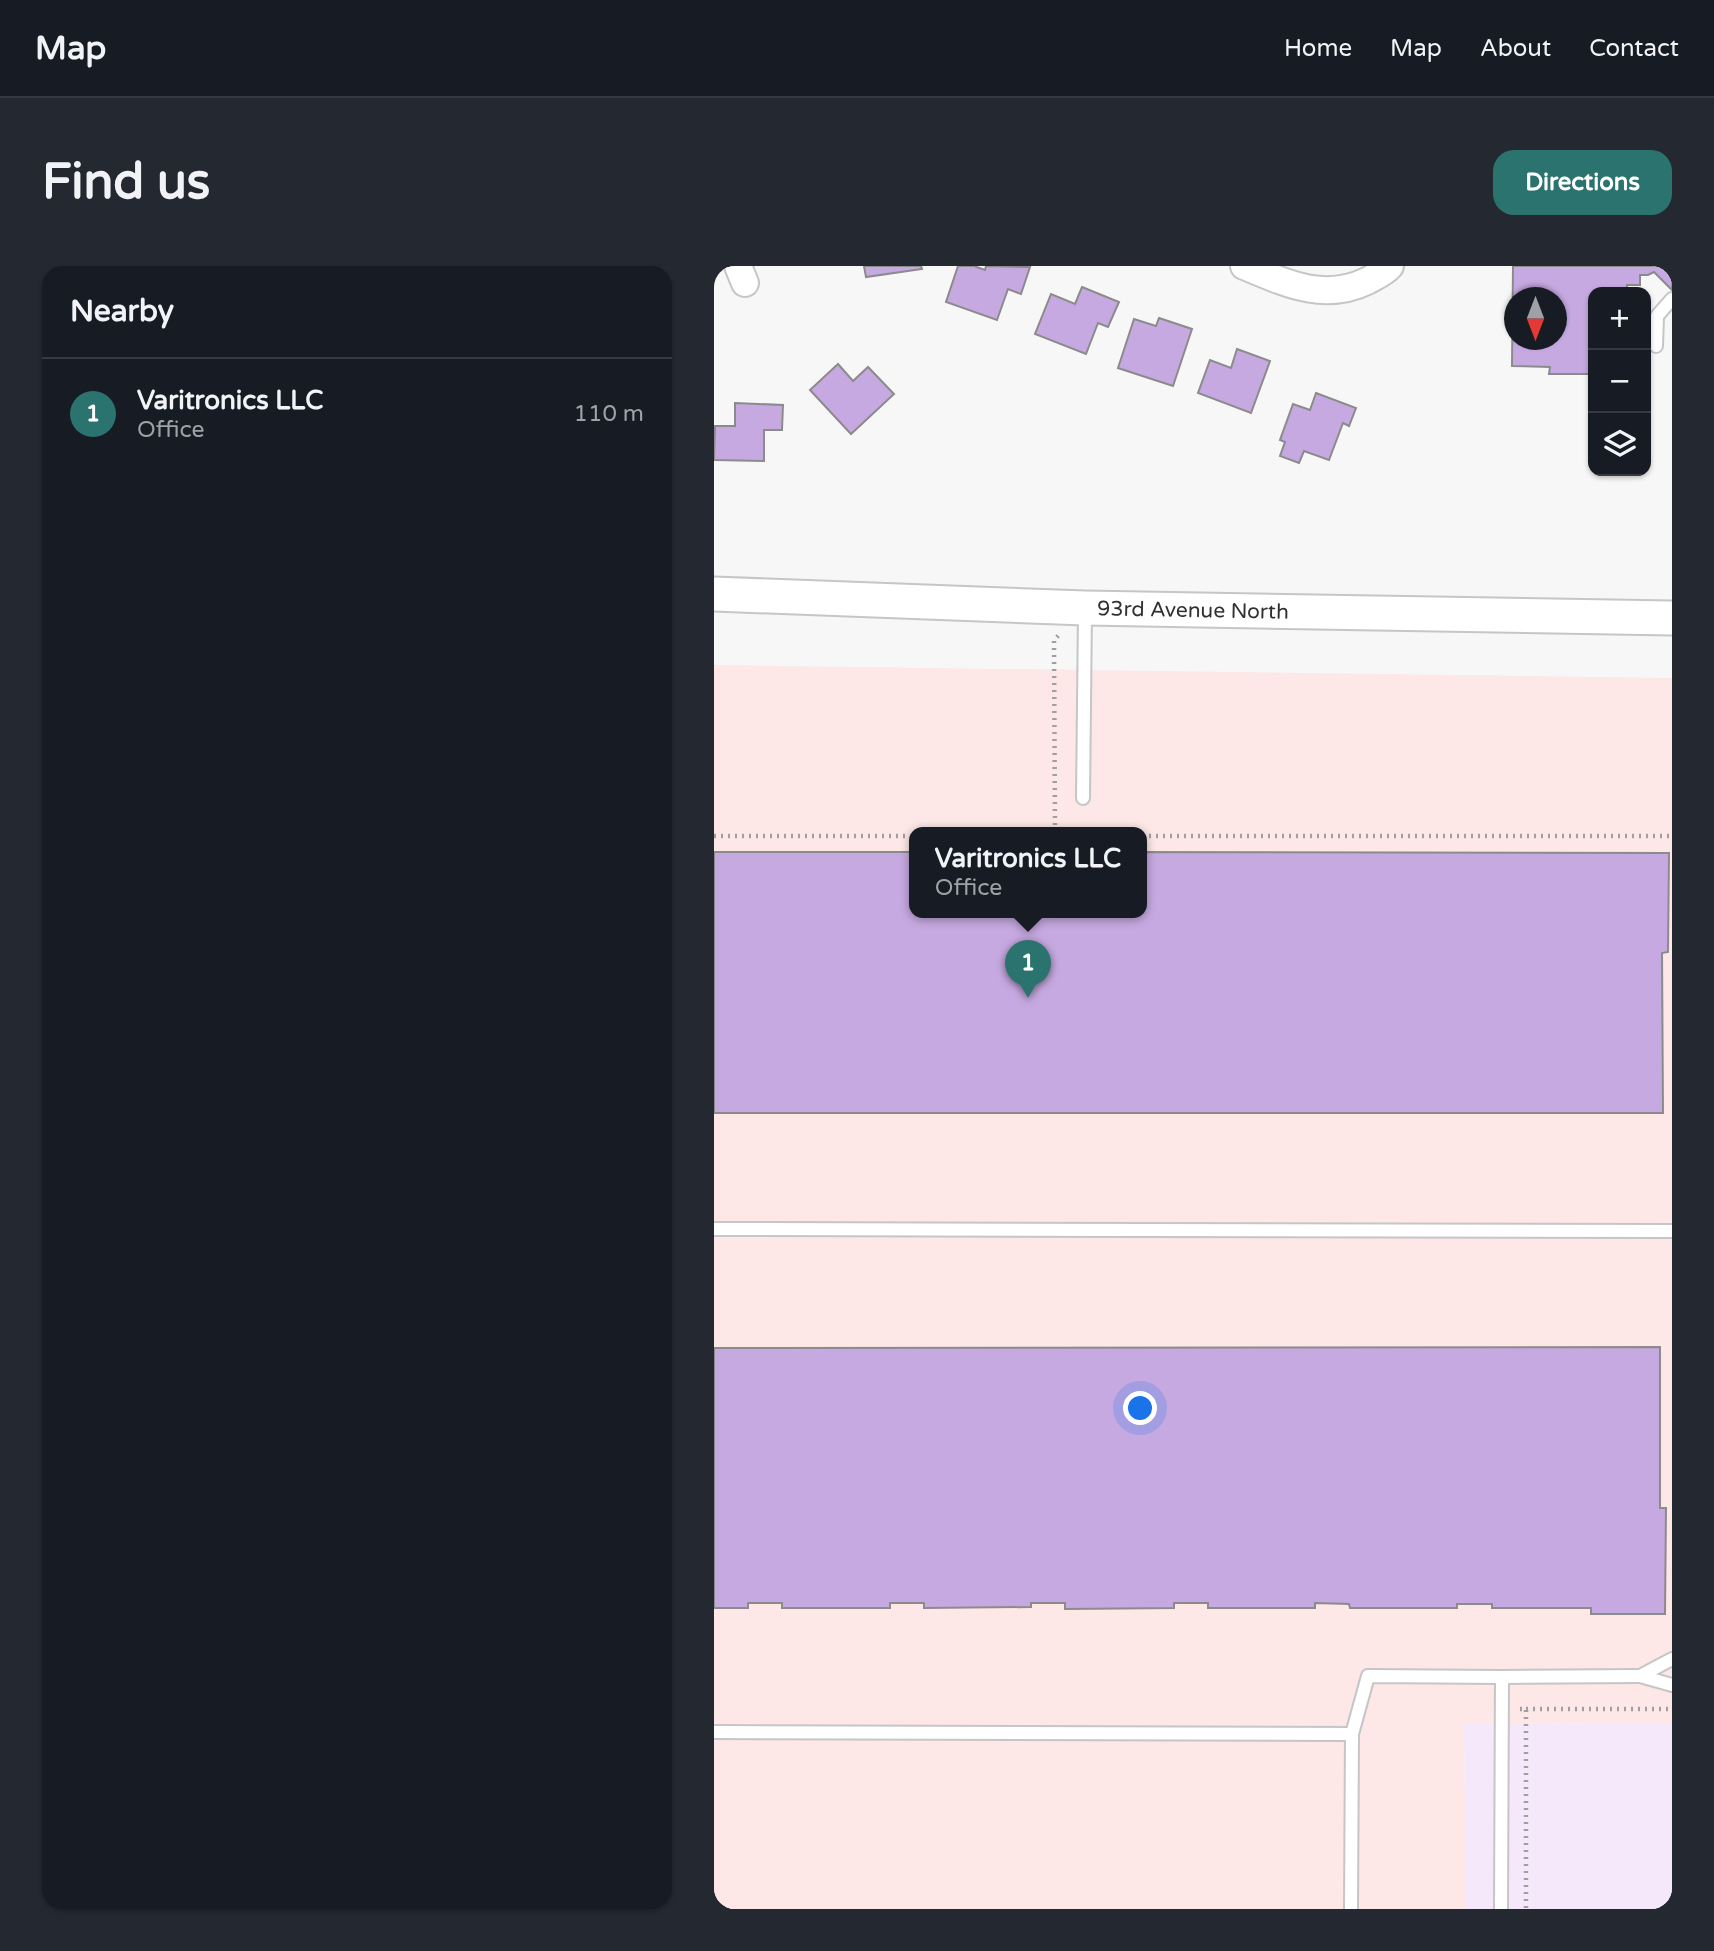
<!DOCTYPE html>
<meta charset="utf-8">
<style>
:root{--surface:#171b24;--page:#242831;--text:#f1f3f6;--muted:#9ea1a6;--line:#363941;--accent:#2b736e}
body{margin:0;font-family:"Varela Round",sans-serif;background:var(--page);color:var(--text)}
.controls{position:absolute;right:21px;top:21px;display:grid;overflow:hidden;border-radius:14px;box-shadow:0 2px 5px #0004}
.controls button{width:63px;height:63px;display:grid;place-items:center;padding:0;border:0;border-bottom:2px solid var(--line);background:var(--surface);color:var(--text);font:35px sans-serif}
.compass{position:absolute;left:790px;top:21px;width:63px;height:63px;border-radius:50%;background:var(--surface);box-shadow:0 2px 5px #0004;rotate:180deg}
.you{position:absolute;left:427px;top:1143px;width:24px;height:24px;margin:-18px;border:5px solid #fff;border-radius:50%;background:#1a73e8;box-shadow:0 0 0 10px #1a73e833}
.badge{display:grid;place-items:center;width:46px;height:46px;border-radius:50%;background:var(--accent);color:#fff;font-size:23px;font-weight:700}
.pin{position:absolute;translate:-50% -58px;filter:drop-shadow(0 2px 4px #0008)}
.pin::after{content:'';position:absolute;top:37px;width:24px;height:21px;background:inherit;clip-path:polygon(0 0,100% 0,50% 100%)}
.popup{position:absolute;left:195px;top:561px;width:238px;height:91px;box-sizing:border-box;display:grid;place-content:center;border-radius:14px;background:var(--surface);filter:drop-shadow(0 2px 5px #0005);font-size:23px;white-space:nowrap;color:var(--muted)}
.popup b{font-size:26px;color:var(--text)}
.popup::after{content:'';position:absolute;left:50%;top:100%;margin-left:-14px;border:14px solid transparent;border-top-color:var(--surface)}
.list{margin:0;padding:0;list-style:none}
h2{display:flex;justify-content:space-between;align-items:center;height:91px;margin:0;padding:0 28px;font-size:30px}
h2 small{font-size:23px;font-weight:400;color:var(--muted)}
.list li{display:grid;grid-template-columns:46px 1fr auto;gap:21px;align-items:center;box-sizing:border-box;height:112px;padding:0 28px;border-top:2px solid var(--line)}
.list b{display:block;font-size:26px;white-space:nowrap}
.list p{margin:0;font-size:23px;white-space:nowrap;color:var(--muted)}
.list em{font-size:23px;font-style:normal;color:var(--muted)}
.icon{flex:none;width:38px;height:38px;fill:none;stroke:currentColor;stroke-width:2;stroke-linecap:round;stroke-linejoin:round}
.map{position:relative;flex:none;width:958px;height:1643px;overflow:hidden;border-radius:21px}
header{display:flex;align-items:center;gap:42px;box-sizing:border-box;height:98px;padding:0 35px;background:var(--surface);border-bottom:2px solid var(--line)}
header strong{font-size:33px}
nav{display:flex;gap:38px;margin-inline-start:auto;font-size:24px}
.intro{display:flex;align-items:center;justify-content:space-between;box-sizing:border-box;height:168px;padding:0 42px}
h1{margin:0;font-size:49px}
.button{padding:18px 32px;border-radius:21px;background:var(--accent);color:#fff;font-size:24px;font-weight:700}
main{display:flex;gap:42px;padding:0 42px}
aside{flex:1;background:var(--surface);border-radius:21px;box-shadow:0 2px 5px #0004}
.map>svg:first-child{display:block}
</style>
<header>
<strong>Map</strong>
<nav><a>Home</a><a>Map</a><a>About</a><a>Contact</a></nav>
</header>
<div class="intro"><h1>Find us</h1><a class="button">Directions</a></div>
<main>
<aside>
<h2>Nearby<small></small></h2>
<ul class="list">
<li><span class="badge">1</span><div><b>Varitronics LLC</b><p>Office</p></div><em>110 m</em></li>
</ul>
</aside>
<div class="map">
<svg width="958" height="1643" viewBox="0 0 958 1643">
<rect width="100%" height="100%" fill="#f7f7f8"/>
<polygon fill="#f5e8fb" points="750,1457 958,1458 958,1643 752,1643"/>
<path fill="#fde7e7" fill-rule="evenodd" d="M0,399l958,13v1046l-208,-1 2,186h-752zM200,566h228v80h-228z"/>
<g fill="#c6a9e1" stroke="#8c8b8c" stroke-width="2" fill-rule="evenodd">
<polygon points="150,0 207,0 208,3 152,11"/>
<polygon points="244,0 260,0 271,4 272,0 316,1 307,28 294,23 283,54 232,36"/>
<path d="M799,0h159v24l-18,-18 -6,3h-8v10h-13v7h-34v82h-44l1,-7 -38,-1zM800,32h42v42h-42z"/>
<polygon points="368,21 405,36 394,61 384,57 372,88 321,68 337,28 361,38"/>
<polygon points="445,52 478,63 459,120 404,102 420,53 442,60"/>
<polygon points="523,83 556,95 537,147 484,127 496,94 517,102"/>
<polygon points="124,98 139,115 154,101 180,128 137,168 96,124"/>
<polygon points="602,127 642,142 635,160 629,157 615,194 590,185 585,197 566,190 571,176 566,174 579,138 596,144"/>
<polygon points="21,137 69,139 68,164 50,164 50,195 0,194 1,160 21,160"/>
<polygon points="0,586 200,586 200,646 428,646 428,586 955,587 954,686 948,687 949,847 0,847"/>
<polygon points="946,1081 946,1242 952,1242 951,1348 877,1348 877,1342 778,1342 778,1338 743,1338 743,1342 636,1342 635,1338 601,1337 601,1342 494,1342 494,1337 460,1337 460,1342 351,1343 351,1337 317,1337 317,1341 210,1342 210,1337 176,1337 176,1342 68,1342 68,1337 34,1337 34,1342 0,1342 0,1082"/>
</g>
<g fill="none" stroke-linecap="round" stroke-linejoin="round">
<g stroke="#c6c5c7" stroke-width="16">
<g id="service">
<polyline points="942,80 943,50 958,33"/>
<polyline points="369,532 371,344"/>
<polyline points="0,963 958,965"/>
<polyline points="958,1393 926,1410 958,1419"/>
<polyline points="0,1466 638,1468 654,1410 788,1411"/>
<polyline points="637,1643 638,1468"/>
<polyline points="787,1643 788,1411 926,1410"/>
</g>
</g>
<g stroke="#c6c5c7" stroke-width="30">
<g id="minor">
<polyline points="24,0 31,17"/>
<path d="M530,0c41,17 80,36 123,15 9,-5 17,-8 23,-15"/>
</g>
</g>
<g stroke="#c6c5c7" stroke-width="37">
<polyline id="tertiary" points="0,328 371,342 958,352"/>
</g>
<g stroke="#9f9fa0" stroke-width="4.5" stroke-dasharray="2 5" stroke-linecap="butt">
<polyline points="341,566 340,374 345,369"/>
<polyline points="0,570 200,570"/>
<polyline points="428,570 958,570"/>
<polyline points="806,1443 812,1443 812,1643"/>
<polyline points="812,1443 958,1443"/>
</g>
<use href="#service" stroke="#fff" stroke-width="12"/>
<use href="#minor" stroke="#fff" stroke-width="26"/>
<use href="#tertiary" stroke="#fff" stroke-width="33"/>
</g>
<g text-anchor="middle" stroke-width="6" stroke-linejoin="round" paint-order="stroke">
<g font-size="21" fill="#313131" stroke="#fff">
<text transform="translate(479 344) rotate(1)" y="7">93rd Avenue North</text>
</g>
</g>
</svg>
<div class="controls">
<button>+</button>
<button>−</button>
<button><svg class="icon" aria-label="layers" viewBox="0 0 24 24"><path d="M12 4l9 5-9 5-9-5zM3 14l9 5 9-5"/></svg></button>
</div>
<svg class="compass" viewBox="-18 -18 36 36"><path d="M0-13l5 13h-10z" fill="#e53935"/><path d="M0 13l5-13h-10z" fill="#9ea1a6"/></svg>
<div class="you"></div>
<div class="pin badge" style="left:314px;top:732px">1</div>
<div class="popup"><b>Varitronics LLC</b>Office</div>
</div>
</main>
